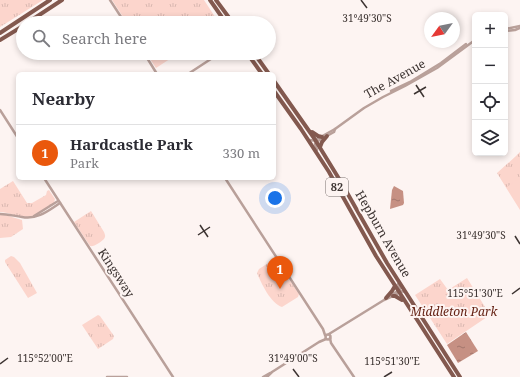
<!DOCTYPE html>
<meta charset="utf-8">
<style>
:root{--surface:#fff;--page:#f7f7f7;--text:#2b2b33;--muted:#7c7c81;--line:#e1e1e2;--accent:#ea580c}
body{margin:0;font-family:"Noto Serif",serif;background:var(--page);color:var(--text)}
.controls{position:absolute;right:12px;top:12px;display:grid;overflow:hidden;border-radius:6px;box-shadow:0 2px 6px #0003}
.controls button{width:36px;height:36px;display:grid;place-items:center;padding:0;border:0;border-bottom:1px solid var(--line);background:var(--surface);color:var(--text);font:20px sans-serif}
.compass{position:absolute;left:424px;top:12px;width:36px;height:36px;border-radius:50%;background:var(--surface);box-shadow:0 2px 6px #0003;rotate:237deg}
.you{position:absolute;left:275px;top:198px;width:14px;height:14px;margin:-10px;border:3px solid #fff;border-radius:50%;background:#1a73e8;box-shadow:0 0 0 6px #1a73e833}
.badge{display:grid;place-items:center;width:26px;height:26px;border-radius:50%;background:var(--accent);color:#fff;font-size:13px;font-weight:700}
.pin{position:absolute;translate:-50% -33px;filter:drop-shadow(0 1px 2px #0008)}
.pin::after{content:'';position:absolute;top:21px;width:14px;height:12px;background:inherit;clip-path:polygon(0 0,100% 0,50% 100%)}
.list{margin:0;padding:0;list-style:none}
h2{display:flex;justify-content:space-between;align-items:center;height:52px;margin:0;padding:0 16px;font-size:17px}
h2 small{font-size:13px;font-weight:400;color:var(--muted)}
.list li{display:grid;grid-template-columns:26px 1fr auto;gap:12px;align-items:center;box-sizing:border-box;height:56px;padding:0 16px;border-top:1px solid var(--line)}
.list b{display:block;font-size:15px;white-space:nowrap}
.list p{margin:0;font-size:13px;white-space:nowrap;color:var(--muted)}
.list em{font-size:13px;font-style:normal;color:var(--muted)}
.icon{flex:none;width:22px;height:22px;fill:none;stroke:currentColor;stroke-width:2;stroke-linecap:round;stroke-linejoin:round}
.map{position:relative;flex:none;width:520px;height:377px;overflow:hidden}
.search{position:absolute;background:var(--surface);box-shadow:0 2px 6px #0003;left:16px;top:16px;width:260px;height:44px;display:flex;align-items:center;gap:10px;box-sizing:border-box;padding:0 14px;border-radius:22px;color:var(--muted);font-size:15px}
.panel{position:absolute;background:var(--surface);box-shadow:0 2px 6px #0003;left:16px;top:72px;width:260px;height:108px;border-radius:6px}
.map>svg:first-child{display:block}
</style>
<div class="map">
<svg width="520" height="377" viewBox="0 0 520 377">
<defs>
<pattern id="grass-tufts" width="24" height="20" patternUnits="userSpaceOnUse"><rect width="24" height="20" fill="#fcd5cc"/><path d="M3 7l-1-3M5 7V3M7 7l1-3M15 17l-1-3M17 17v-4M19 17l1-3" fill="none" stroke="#d9b7b0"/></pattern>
<pattern id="water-ripples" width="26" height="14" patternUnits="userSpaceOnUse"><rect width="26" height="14" fill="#c69083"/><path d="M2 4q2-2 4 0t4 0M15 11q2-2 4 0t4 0" fill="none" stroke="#a2766c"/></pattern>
</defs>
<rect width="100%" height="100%" fill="#fdf4f2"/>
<g fill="url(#grass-tufts)">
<polygon points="0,0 43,0 0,27"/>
<polygon points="112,0 204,0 219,23 127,23"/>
<polygon points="146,53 179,53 156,68"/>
<polygon points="520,152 520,210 497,173 516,156"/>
<path d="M13,181l14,22h5l14,-8 1,-4 2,-1 6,9 -1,4c-9,6 -20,17 -32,14 -7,-1 -14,-5 -22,-5v-23z"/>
<path d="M91,211l13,21c1,3 2,4 0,7 -3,3 -10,8 -14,7l-16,-24z"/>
<polygon points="2,214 22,220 23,229 11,237 0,238 0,215"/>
<polygon points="11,256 14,257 20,263 37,293 28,298 5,262 5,260"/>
<path d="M273,260l4,1 22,33 -1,3 -16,10c-11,-3 -21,-24 -25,-34l2,-4z"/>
<polygon points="467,278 490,315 447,344 415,295 440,279 448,290"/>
<polygon points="98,315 100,316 114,336 113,339 98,349 82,325"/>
</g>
<polygon fill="#fcd5cc" points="520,178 520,205 507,187"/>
<g fill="url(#water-ripples)">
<polygon points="394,186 403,191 404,203 403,205 390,209 392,190"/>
<polygon points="466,332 478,351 458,363 447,345"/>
</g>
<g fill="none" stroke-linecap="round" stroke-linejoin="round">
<g stroke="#b9a09a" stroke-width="2.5">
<polyline points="110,0 125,23"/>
<polyline points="505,29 520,26"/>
<polyline points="505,31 515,30 520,28"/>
<polyline points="144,53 157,74"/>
<polyline points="188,74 220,53"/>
<polyline points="391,91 410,82 441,63 466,44"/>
<polyline points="0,110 18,138"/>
<polyline points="309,140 318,141 334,132 335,129"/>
<polyline points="317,150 315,144 317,139 335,129 364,108 383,97 405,86 437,68 475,40"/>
<polyline points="44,178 173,377"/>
<polyline points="225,178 323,329 325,335"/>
<path d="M0,214c8,0 14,2 22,3 15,3 26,-6 38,-14"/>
<polyline points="34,216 58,201"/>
<path d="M391,295c4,-3 9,-5 14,-3"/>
<polyline points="329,334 384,300 397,294 400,289 398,284"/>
<circle cx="328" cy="337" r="2.5"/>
<polyline points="330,338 331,343 354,377"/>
<polyline points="107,377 127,377"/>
<polyline points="263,377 270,373"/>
<polyline points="267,377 272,372 319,342 326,339"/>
</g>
<g stroke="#83594f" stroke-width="4">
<polyline points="210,0 226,23"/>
<polyline points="216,0 233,23"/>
<polyline points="27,23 62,0"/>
<polyline points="0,33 50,0"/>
<polyline points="0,40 23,26"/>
<polyline points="247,53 262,74"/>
<polyline points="254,53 269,74"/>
<polyline points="274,81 314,138 341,182 387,263 460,377"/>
<polyline points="274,91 301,129 329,172 376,256 454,377"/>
<polyline points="312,132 318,136 322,137"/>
<polyline points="320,147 322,142 327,136"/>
<polyline points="393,296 395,296 402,300"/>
<polyline points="386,298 392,291 395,286"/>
</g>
</g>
<path fill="none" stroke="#3d3432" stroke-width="1.5" d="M361,0l6,8M416,85l8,12M414,94l12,-7M200,225l8,12M198,235l12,-8M515,236l5,8M512,294l8,-6M0,364l8,-6M293,369l6,8M384,377l8,-5"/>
<g text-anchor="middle" stroke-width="4" stroke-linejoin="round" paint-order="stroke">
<rect fill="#fdf4f2" stroke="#776e6c" stroke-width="1" x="326" y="178" width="22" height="18" rx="3"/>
<g font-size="11" font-weight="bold" fill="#3d3432">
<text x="337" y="191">82</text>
</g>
<g font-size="12" fill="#3d3432" stroke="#fdf4f2">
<text transform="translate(395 79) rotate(-29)" y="4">The Avenue</text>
<text transform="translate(383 234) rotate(60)" y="4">Hepburn Avenue</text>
<text transform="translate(116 273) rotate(57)" y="4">Kingsway</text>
</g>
<g font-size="12" font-style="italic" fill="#662315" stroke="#fdf4f2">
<text x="454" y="316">Middleton Park</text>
</g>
</g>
<g font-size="10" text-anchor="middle" fill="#3d3432" stroke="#fdf4f2" stroke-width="4" stroke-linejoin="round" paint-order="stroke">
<text x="367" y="22">31°49'30"S</text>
<text x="481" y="239">31°49'30"S</text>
<text x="475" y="297">115°51'30"E</text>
<text x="45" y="362">115°52'00"E</text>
<text x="293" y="362">31°49'00"S</text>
<text x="392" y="365">115°51'30"E</text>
</g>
</svg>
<div class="controls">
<button>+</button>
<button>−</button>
<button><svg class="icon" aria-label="locate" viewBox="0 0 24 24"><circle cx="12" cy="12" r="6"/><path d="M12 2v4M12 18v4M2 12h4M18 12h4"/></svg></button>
<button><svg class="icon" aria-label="layers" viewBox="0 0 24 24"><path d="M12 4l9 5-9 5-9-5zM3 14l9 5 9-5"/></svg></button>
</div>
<svg class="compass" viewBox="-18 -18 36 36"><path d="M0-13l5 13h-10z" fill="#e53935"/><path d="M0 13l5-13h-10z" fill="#7c7c81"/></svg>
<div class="you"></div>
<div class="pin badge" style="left:280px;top:289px">1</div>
<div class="search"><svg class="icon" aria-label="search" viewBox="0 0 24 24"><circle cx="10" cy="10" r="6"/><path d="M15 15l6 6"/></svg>Search here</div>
<section class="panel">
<h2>Nearby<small></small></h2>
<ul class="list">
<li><span class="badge">1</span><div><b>Hardcastle Park</b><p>Park</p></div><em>330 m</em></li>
</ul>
</section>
</div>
